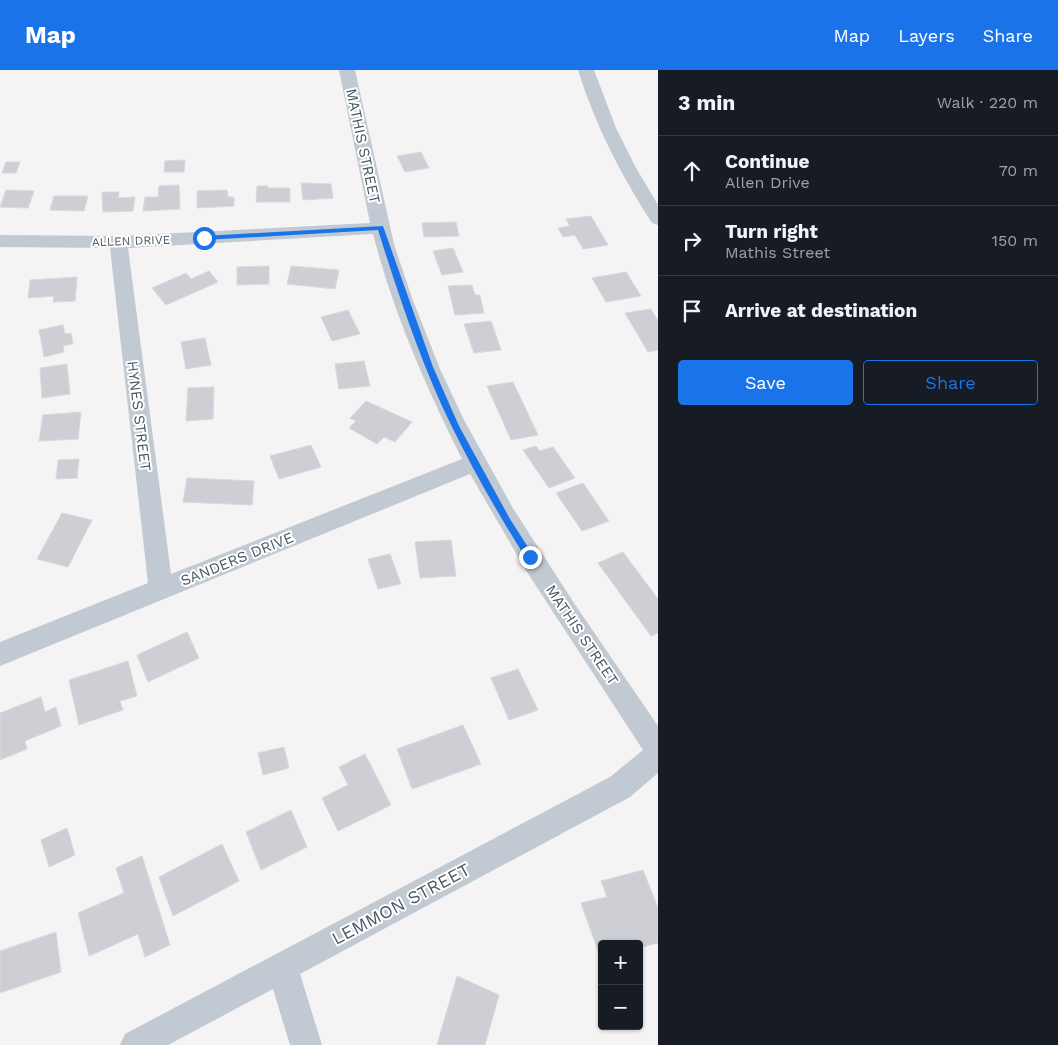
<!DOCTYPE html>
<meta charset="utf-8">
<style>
:root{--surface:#171b24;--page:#20242c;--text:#f1f3f6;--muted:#9ea1a6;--line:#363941;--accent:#1a73e8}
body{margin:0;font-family:"Work Sans",sans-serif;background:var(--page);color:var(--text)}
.controls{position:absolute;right:15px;bottom:15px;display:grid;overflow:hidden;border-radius:5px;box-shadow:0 1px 4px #0004}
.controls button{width:45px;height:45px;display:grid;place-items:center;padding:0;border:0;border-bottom:1px solid var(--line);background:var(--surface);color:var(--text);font:25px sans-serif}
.stop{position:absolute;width:15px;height:15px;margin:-11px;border:4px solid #1a73e8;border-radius:50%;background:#fff}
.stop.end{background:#1a73e8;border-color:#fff;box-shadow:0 1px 5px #0008}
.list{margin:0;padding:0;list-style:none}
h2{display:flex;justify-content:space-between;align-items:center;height:65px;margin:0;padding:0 20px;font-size:21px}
h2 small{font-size:16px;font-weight:400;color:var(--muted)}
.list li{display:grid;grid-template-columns:32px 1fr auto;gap:15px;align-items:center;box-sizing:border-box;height:70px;padding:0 20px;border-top:1px solid var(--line)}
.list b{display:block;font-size:19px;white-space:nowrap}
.list p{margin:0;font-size:16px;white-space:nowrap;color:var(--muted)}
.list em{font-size:16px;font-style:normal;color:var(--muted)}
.actions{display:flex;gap:10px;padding:15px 20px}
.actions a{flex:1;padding:11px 0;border:1px solid var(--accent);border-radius:5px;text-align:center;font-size:18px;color:var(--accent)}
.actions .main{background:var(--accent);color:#fff}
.icon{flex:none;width:28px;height:28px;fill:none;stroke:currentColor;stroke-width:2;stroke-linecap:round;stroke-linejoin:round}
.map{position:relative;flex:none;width:658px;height:975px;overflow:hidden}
header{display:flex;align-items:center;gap:30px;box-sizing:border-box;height:70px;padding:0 25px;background:var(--accent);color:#fff}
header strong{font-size:24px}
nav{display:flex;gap:28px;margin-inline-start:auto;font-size:18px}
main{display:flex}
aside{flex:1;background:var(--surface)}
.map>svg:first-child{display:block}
</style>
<header>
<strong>Map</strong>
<nav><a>Map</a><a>Layers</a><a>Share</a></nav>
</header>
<main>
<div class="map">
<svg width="658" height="975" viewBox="0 0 658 975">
<rect width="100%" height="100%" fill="#f5f3f3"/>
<g fill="#cdcfd5" stroke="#d7d9de">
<polygon points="421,82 429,98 405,102 397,86"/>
<polygon points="185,90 184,102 164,102 165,91"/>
<polygon points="6,92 20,92 16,103 2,103"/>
<polygon points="301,113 331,114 333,128 303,130"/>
<polygon points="179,115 180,139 143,141 145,127 158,127 159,116"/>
<polygon points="257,116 268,116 268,118 290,118 290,132 256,132"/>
<polygon points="6,120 34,121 28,138 0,137"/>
<polygon points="227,120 228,127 234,127 234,136 197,138 197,121"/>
<polygon points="102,122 119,122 118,128 135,127 133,141 103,142"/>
<polygon points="54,126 88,126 84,141 50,140"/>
<polygon points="591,146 608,175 583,179 575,165 563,167 558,158 570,156 566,149"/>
<polygon points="456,152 459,166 424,167 422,153"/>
<polygon points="453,178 463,202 442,205 433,181"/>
<polygon points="269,196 269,214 237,215 237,197"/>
<polygon points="291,196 339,200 335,219 287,214"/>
<polygon points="209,201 218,212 166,235 152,218 186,203 191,209"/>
<polygon points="626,202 641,226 606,232 592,208"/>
<polygon points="77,207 75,231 53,232 54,226 28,228 30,210"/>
<polygon points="472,215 475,225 480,225 484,243 455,245 448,216"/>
<polygon points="651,239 658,251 658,280 648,282 625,243"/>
<polygon points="348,240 360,264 332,271 321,247"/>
<polygon points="491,251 501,280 474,283 464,254"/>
<polygon points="63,255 65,264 71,263 73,274 63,276 64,282 44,287 39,260"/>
<polygon points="205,268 211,295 186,299 181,272"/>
<polygon points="364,291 370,316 339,319 335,294"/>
<polygon points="67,294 70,324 42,328 40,298"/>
<polygon points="513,312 538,365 511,370 487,316"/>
<polygon points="214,317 213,349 186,351 188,318"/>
<polygon points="366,331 412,352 395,372 384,367 377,374 349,358 356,351 350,348"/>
<polygon points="81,342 78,369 39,371 43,345"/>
<polygon points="311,375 321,397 279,409 270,386"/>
<polygon points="536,376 540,381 553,377 575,408 549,418 523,380"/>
<polygon points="79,389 77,408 56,409 58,390"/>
<polygon points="187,408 254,411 252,435 183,432"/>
<polygon points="583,413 609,451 582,461 556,423"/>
<polygon points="62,443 92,450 68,497 37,489"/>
<polygon points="451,470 456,506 420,508 415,472"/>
<polygon points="623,482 658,529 658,563 651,566 598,493"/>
<polygon points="390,484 401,514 378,519 368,489"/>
<polygon points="187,562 199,588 148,612 137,585"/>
<polygon points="128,591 137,626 120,631 123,640 79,655 69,610"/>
<polygon points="518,599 538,640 509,650 491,608"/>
<polygon points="41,627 45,642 56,637 61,656 25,671 27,679 0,690 0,643"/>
<polygon points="463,655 481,694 412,719 397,679"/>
<polygon points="284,677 289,698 263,705 258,683"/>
<polygon points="365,684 391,735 338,761 322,728 348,715 339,697"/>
<polygon points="291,740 307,777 261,800 246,762"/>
<polygon points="67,758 75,785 49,797 41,770"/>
<polygon points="222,774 239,811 173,846 159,807"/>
<polygon points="142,786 170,875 145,887 138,864 89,886 78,843 124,823 116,798"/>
<polygon points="643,800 658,838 658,873 639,878 639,874 602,874 601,889 581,833 607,827 601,811"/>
<polygon points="56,862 61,902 0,923 0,881"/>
<polygon points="457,906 499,925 485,975 437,975"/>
</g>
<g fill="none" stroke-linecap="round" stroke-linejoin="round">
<g fill="#c1cad2" fill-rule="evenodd">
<path d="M339,0h16l39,174 18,54 28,71 24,51 50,90 60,93 84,123v47l-28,24 -330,177 22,71h-32l-17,-56 -105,56h-48l5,-11 485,-257 33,-27 -116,-178 -57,-98 -470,192v-24l148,-59 -38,-335 -110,-1v-12l118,1 252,-13zM373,164c20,78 53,153 89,225l-291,115 -43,-326z"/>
<path d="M578,0h16l22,58 19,38 23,39v20l-6,-2c-31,-48 -57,-98 -74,-153z"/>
</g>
</g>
<path fill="#1a73e8" d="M383,156l50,141 26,59 51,93 23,36v5h-6c-27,-43 -53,-88 -75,-133 -31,-63 -53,-131 -74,-197l-174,10 -3,-2 3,-2z"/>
<g text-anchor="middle" stroke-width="4" stroke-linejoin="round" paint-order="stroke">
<g font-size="12" fill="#4a5661" stroke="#fff">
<text transform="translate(131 171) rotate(-2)" y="4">ALLEN DRIVE</text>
</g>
<g font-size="15" fill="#4a5661" stroke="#fff">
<text transform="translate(363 76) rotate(78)" y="5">MATHIS STREET</text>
<text transform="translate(139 346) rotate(83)" y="5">HYNES STREET</text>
<text transform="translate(237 489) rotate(-22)" y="5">SANDERS DRIVE</text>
<text transform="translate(582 565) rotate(56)" y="5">MATHIS STREET</text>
</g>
<g font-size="18" fill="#4a5661" stroke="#fff">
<text transform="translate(401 834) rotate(-28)" y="6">LEMMON STREET</text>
</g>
</g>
</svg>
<div class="controls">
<button>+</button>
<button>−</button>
</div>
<div class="stop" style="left:204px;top:168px"></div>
<div class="stop end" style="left:530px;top:487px"></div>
</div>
<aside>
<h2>3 min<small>Walk · 220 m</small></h2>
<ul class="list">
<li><svg class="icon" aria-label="ahead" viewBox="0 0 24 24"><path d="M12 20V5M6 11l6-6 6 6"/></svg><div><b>Continue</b><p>Allen Drive</p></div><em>70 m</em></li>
<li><svg class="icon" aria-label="right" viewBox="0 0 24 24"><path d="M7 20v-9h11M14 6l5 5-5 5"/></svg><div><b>Turn right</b><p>Mathis Street</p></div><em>150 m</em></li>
<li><svg class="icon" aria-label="arrive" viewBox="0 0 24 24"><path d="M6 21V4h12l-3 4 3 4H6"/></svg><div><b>Arrive at destination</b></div></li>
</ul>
<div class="actions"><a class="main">Save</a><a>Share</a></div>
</aside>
</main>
